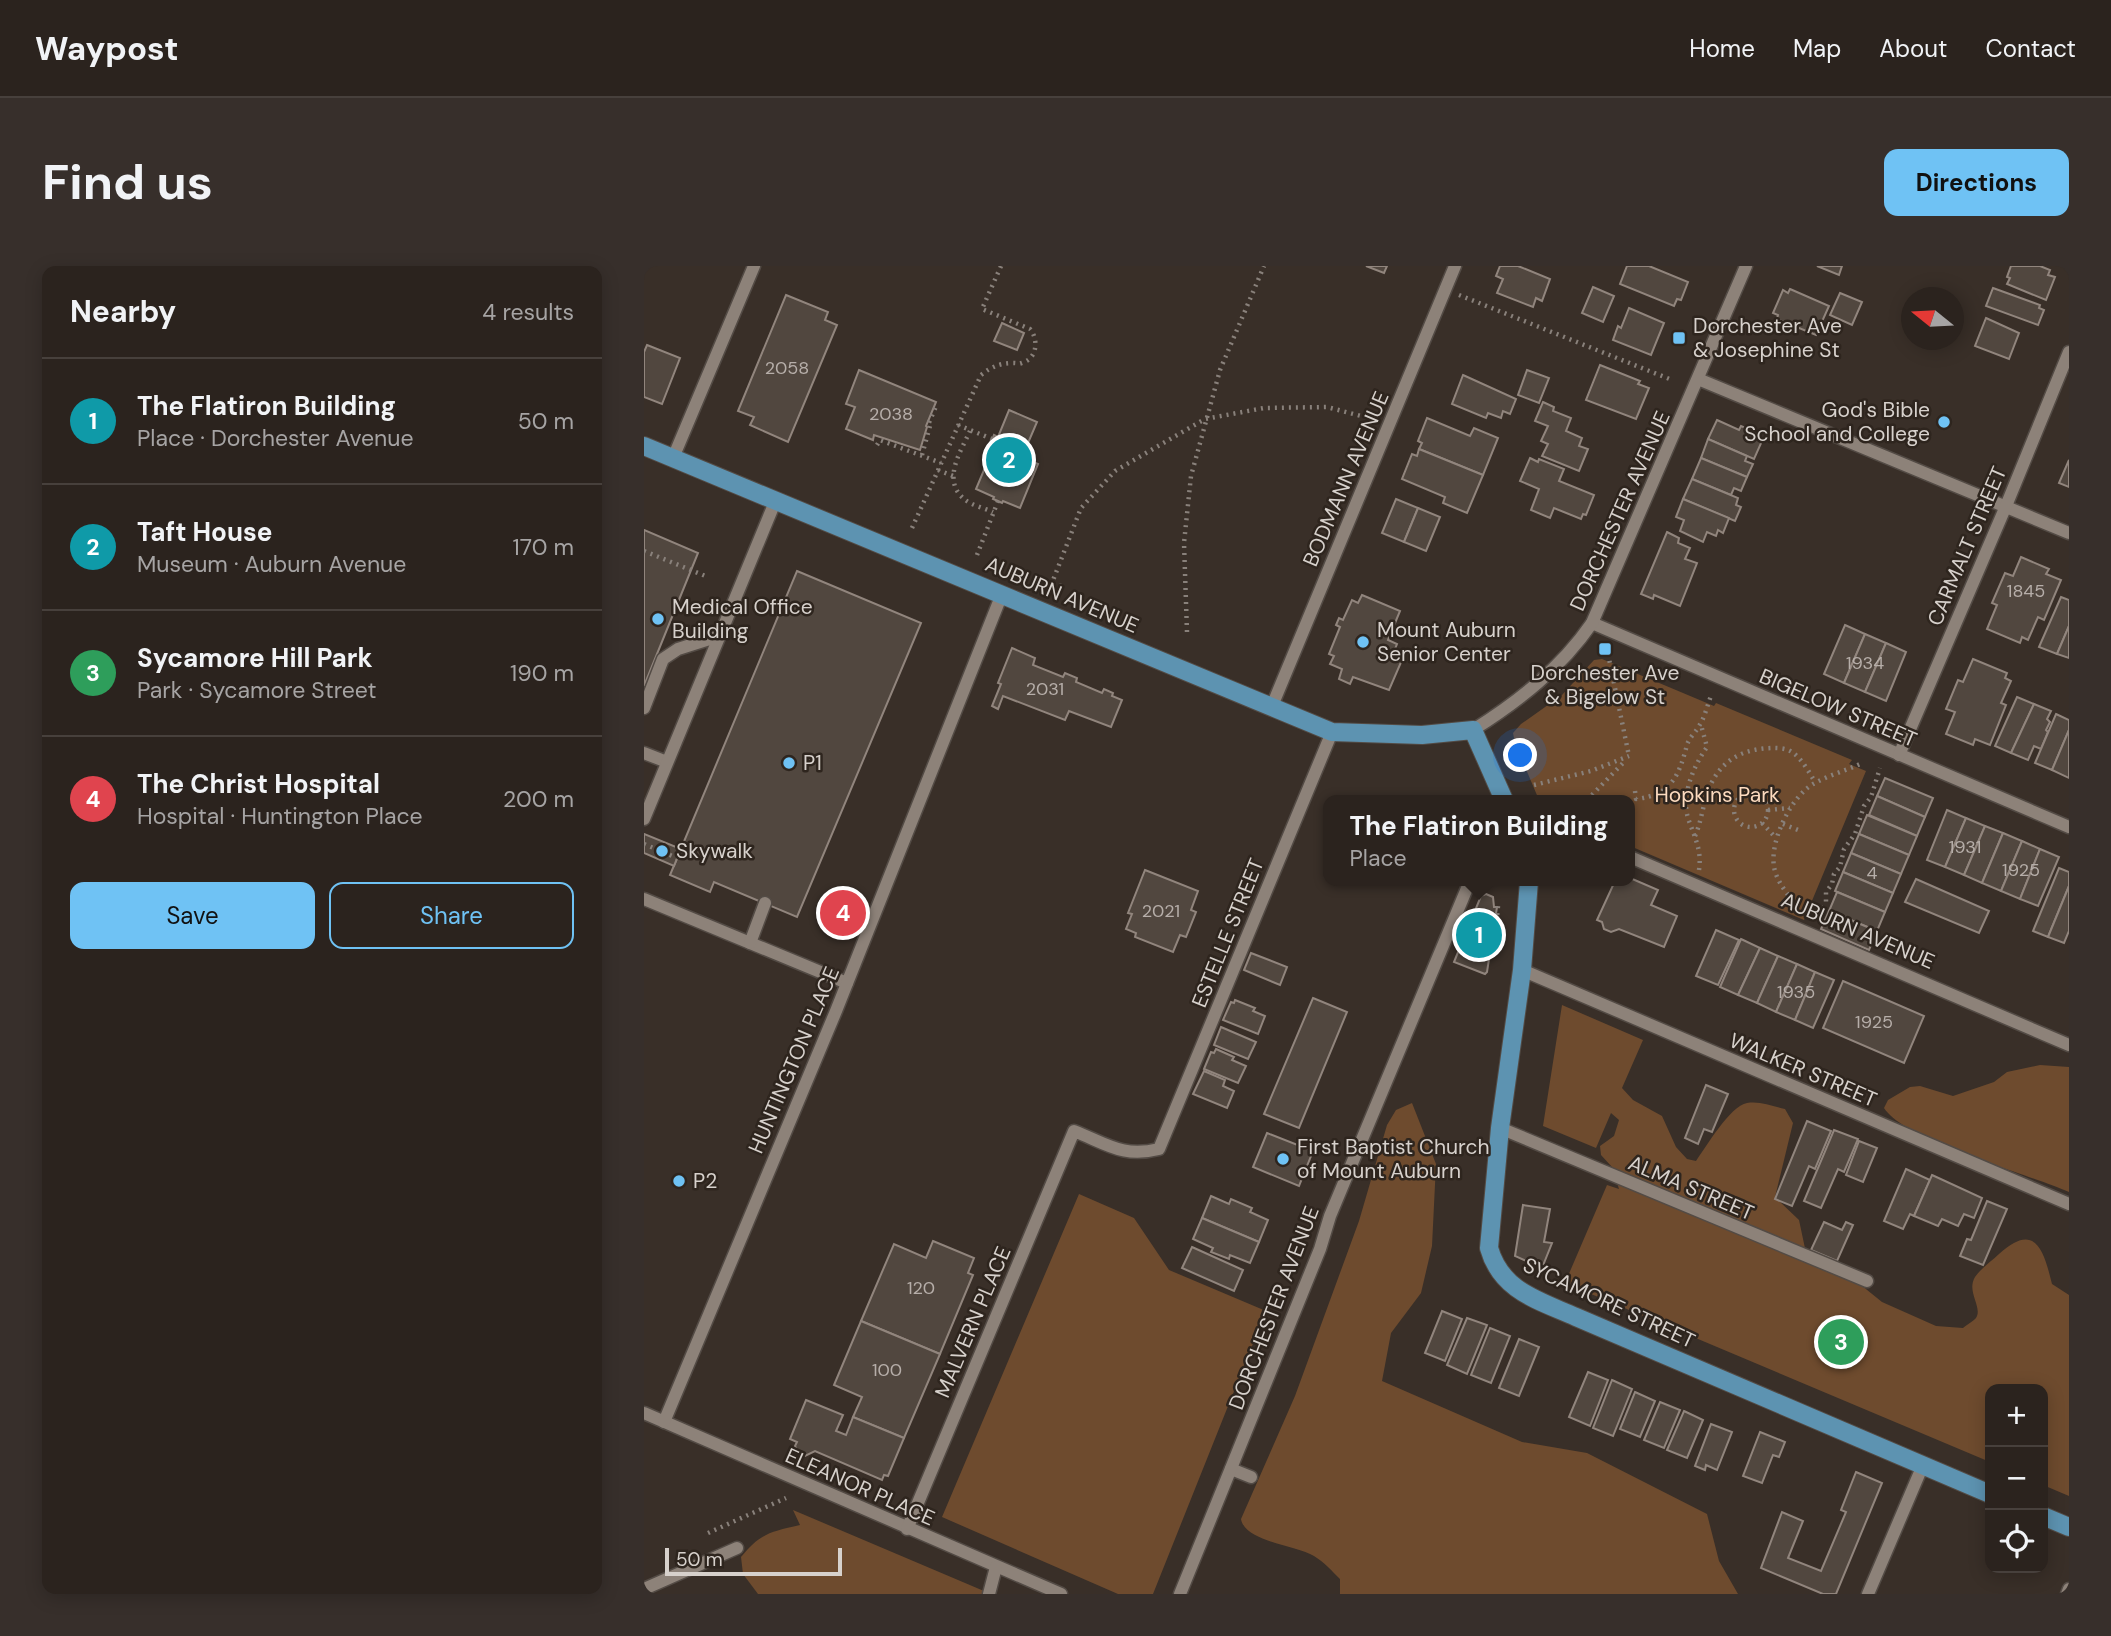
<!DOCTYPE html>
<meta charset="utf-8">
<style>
:root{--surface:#2b231e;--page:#372f2b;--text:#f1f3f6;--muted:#a6a4a4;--line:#47403c;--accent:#6fc2f4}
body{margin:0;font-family:"DM Sans",sans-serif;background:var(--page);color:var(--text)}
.controls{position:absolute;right:21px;bottom:21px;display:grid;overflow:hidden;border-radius:14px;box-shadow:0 4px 18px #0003}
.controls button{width:63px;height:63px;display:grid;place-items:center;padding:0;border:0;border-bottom:2px solid var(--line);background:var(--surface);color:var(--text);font:35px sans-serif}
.compass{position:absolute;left:1257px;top:21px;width:63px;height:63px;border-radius:50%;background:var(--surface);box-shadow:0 4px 18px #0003;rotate:288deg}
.scale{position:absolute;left:21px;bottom:18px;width:177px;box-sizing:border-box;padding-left:7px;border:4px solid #d7d1cc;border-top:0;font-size:19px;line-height:24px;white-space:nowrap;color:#d7d1cc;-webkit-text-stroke:5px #2e251e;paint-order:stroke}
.you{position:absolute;left:877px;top:490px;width:24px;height:24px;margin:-18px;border:5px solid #fff;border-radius:50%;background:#1a73e8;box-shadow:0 0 0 10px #1a73e833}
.badge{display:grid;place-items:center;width:46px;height:46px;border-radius:50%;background:var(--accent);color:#fff;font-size:23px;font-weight:700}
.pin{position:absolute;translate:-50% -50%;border:4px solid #fff;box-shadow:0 2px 7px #0006}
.popup{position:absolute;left:679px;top:529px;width:312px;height:91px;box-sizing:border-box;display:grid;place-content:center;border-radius:14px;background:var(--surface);filter:drop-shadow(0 2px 5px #0005);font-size:23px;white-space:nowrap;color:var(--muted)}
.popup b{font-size:26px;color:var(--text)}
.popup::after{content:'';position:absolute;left:50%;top:100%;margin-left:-14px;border:14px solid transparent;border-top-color:var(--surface)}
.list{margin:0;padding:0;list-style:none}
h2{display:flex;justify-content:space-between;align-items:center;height:91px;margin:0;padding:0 28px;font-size:30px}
h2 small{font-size:23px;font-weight:400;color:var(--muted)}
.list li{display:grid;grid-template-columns:46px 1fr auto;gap:21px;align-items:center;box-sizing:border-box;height:126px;padding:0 28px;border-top:2px solid var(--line)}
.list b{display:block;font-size:26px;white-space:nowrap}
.list p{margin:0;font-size:23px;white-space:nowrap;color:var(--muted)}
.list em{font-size:23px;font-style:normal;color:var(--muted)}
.actions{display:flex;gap:14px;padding:21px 28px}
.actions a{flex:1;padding:16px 0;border:2px solid var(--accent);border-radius:14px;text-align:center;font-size:24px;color:var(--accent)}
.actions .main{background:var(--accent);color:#111}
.icon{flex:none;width:38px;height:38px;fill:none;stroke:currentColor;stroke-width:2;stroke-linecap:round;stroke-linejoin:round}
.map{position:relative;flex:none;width:1425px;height:1328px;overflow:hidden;border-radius:14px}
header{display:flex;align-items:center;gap:42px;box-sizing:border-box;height:98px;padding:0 35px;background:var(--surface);border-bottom:2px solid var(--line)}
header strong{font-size:33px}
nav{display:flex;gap:38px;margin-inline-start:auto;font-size:24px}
.intro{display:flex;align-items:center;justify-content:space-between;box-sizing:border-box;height:168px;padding:0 42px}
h1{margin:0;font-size:49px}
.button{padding:18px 32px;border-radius:14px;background:var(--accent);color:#111;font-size:24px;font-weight:700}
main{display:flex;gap:42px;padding:0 42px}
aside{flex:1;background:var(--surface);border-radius:14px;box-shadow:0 4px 18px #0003}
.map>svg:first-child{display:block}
</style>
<header>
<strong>Waypost</strong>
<nav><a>Home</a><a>Map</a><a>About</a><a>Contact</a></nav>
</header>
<div class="intro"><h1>Find us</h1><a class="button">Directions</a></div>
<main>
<aside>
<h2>Nearby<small>4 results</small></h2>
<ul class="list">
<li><span class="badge" style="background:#0f9aa8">1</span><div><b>The Flatiron Building</b><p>Place · Dorchester Avenue</p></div><em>50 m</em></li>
<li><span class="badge" style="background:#0f9aa8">2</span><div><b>Taft House</b><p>Museum · Auburn Avenue</p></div><em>170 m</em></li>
<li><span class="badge" style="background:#2e9e5b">3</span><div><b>Sycamore Hill Park</b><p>Park · Sycamore Street</p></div><em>190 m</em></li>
<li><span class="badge" style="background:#e0444e">4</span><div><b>The Christ Hospital</b><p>Hospital · Huntington Place</p></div><em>200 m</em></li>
</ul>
<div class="actions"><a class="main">Save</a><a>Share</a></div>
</aside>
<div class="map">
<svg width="1425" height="1328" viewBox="0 0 1425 1328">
<rect width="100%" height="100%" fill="#392f28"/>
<g fill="#6e4b2e">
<polygon points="958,393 1070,440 1072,437 1208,494 1205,498 1222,505 1160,654 986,580 986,534 895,534 871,477 869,467 877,458 918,429 950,394"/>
<path d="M918,739l81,35 -21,48 11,12 29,16 14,31 11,12 9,2c10,-14 34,-55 51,-58 13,-2 25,3 38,6l8,14 -18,74 24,23 7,33 45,24 31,25 54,24 27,2c4,-3 10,-7 13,-10 7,-11 -10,-26 -1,-41 6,-9 17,-16 24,-23 37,-34 45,-2 53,30l17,11v201l-26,-11v-96h-53v73l-425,-179 42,-98 12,4 -7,-22 -11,-12 -1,-9 14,-10 5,-16 -8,-7 -15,35 -53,-22z"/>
<path d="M1396,799l29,2v125c-40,-18 -164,-51 -185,-84l4,-8 22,-13 10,-1 33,10 41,-14 13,-10z"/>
<path d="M768,837l24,61 -4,82 -11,47 -30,40 -9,48 140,61 65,11 120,61 12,47 19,33h-398v-15c-8,-8 -16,-17 -26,-23 -18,-11 -69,-14 -73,-37l54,-123 64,-175 28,-96 9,-15z"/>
<polygon points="435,928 490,952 525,1004 622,1045 509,1328 474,1328 298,1251"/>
<path d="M149,1244l198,84h-233l-15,-20 -2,-17c20,-24 29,-25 59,-32z"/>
</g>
<g fill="#51473f" stroke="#91857d" stroke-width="2">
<polygon points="722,0 743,0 740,7"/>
<polygon points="856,0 874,0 906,13 898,35 892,32 889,41 853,27 859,13 852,10"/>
<polygon points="983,0 1005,0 1044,16 1037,34 1033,33 1030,40 976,18"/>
<polygon points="1173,0 1198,0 1195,9"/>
<polygon points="1367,0 1396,0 1406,4 1404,9 1411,11 1402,34 1363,18 1366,12 1363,11"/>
<polygon points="949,21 970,30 959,56 938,47"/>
<polygon points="1349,22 1396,39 1395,42 1400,44 1394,59 1342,40"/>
<polygon points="1146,23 1185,40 1172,69 1133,53 1134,49 1129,47 1139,24 1144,27"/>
<polygon points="1196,27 1218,36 1208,59 1186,49"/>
<polygon points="142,29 184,46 181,54 193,59 144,176 106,159 110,151 94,145"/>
<polygon points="985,42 1020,57 1007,89 969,74 974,60 977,62"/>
<polygon points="1342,52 1375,67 1365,93 1331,80"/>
<polygon points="358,57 380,67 373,84 350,75"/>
<polygon points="3,79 36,92 18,138 0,131 0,86"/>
<polygon points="956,99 996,115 994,118 1005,122 992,153 942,134"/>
<polygon points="215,104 292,136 282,160 283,161 276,184 230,169 229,174 202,163 211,141 202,138"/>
<polygon points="883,104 905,112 895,137 874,129"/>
<polygon points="819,109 872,133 866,148 859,145 857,152 844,147 842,152 808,138"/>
<polygon points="899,136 910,141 909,145 927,152 922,165 938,172 935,180 944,183 935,205 898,190 904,178 897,175 904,160 891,155"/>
<polygon points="365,144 393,156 378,191 394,198 376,242 359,235 358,237 354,235 349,233 350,231 332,223 351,178 347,177 350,169 354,171"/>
<polygon points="783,152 826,170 830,162 854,172 839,209 775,183 778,177 774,175"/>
<polygon points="1073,154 1095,164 1097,160 1114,167 1112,172 1118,175 1110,193 1064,173"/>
<polygon points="1064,173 1103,190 1101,195 1109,198 1103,211 1057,192"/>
<polygon points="775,183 839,209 823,247 799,237 801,231 758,213 768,188 773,190"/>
<polygon points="886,192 894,196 895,193 920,203 915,215 950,229 942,249 939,248 937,253 910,242 906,252 887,244 895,223 876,215"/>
<polygon points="1057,192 1103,211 1097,225 1090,222 1087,229 1048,213"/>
<polygon points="1425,194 1425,221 1415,217"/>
<polygon points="1048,213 1094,232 1092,239 1097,241 1091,255 1039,233"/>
<polygon points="752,233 774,242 760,276 738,267"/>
<polygon points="1039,233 1085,252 1079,267 1074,264 1072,270 1063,266 1059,276 1036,265 1040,254 1032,251"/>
<polygon points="774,242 796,251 782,285 760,276"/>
<polygon points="0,264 54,287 0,420"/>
<polygon points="1023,266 1035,272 1034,277 1046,282 1041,293 1053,297 1036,340 1010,329 1009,333 997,328"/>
<polygon points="1377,291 1405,303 1402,308 1417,314 1400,354 1394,351 1384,374 1378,371 1376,377 1343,363 1353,339 1348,337 1361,307 1369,310"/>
<polygon points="153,305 277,357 153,651 70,616 66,626 26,609"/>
<polygon points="718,329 756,345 744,374 753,378 751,383 761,387 745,424 709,411 706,418 695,413 698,403 686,398 690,390 685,388 696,361 692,359 695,352 699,354 708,334 714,337"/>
<polygon points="1417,331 1425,334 1425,360 1413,388 1395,381"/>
<polygon points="1201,359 1221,368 1200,417 1180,408"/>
<polygon points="1425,360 1425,392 1413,388"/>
<polygon points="1221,368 1242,377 1221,426 1200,417"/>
<polygon points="1242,377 1262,386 1242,435 1221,426"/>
<polygon points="368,382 391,392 389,399 419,411 421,407 433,412 432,416 458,427 460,423 469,427 468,430 478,434 467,461 425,445 421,454 359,430 354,443 348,440 357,418 354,417"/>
<polygon points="1329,393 1363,407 1361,412 1367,415 1357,437 1362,439 1346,479 1331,473 1329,479 1302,468 1311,446 1302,443 1314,414 1319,416"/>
<polygon points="1373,431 1390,438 1367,487 1351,480"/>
<polygon points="1390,438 1407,445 1403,453 1406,456 1402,464 1404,466 1397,483 1390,480 1384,494 1367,487"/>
<polygon points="1412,448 1425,454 1425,464 1408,504 1391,497"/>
<polygon points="1425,464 1425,512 1408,504"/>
<polygon points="1241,512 1289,532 1281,551 1233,530"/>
<polygon points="1233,530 1281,551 1273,570 1225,549"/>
<polygon points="1303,544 1322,552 1301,601 1283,594"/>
<polygon points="1223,549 1273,570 1265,589 1215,568"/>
<polygon points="1322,552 1341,560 1320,609 1301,601"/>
<polygon points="1341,560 1359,567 1338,617 1320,609"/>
<polygon points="1359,567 1378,575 1357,625 1338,617"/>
<polygon points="0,568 37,583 30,600 0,587"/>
<polygon points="1215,568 1265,589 1257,608 1207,587"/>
<polygon points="1378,575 1396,583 1376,633 1357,625"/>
<polygon points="1396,583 1415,591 1394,640 1376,633"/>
<polygon points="1207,587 1257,608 1249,627 1199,606"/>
<polygon points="1415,602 1425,606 1425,620 1404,671 1389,665"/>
<polygon points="501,604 554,625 547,644 552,646 542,671 536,669 529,686 491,671 492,667 482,663 488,648 484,647"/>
<polygon points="1199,606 1249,627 1241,646 1191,625"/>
<polygon points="986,612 1014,624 1007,639 1033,650 1020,681 975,663 967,666 960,663 958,656 953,654 971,615 986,615"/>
<polygon points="1272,613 1345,645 1335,667 1261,636"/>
<polygon points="1425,620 1425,665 1420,677 1404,671"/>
<polygon points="1193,626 1241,646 1233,665 1185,645"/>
<polygon points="842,628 849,631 850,641 853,641 843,706 841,708 810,696 837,630"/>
<polygon points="1185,645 1233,665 1225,684 1177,663"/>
<polygon points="1072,664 1095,674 1074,719 1052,710"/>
<polygon points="1097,673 1116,682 1094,729 1076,721"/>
<polygon points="1116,682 1134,690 1113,737 1094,729"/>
<polygon points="607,687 643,701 636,719 600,704"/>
<polygon points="1134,690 1153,698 1132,746 1113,737"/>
<polygon points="1153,698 1171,706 1151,754 1132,746"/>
<polygon points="1171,706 1190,714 1169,762 1151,754"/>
<polygon points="1199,715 1280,750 1260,797 1179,762"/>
<polygon points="669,732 703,746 655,862 620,848"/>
<polygon points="591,734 611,742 609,745 621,750 614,768 579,754 587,736 590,737"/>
<polygon points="577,761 612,776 604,793 570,779"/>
<polygon points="572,783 590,791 588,794 602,800 594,817 560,803 567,786 570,787"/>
<polygon points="560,805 581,814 579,820 590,825 583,842 549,828"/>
<polygon points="1062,819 1084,828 1068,866 1060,863 1054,878 1041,872"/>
<polygon points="1163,855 1187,865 1171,903 1165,900 1148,940 1131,933"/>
<polygon points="1190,864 1214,873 1200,906 1194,903 1177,942 1160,935"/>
<polygon points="623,867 669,885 655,920 609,901"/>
<polygon points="1215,875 1233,882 1219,916 1202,909"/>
<polygon points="1262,903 1286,914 1270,950 1266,948 1259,963 1240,955"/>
<polygon points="1288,909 1338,932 1330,952 1320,948 1314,960 1298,953 1294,960 1270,950"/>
<polygon points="567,930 585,938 587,933 608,942 606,946 624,954 615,976 558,952"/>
<polygon points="1343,935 1363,943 1339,999 1316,990 1323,973 1327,974"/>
<polygon points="879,939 906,943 900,976 908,977 898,1002 871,990"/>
<polygon points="558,952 615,976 606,997 586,989 585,993 567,986 569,982 549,973"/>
<polygon points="1180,956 1198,964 1202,956 1209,959 1193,995 1167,984"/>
<polygon points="289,975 330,992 324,1007 329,1009 296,1088 217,1055 250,978 282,992"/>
<polygon points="548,981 599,1004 590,1025 538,1002"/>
<polygon points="798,1045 818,1053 801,1095 781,1087"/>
<polygon points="823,1052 843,1059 823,1108 803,1099"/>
<polygon points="217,1055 296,1088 260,1172 209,1151 218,1131 190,1119"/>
<polygon points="846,1062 866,1070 847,1117 827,1109"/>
<polygon points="875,1073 895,1081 875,1130 855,1122"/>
<polygon points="944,1106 964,1114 946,1160 925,1151"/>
<polygon points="968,1114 988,1123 969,1170 949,1162"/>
<polygon points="991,1126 1011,1135 996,1171 976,1163"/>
<polygon points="162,1134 199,1149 192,1165 202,1169 209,1151 260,1172 244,1210 240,1209 238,1214 171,1185 161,1190 154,1187 151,1180 153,1176 146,1173"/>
<polygon points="1016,1136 1036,1144 1020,1182 1000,1174"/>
<polygon points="1040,1145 1059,1154 1043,1192 1023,1184"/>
<polygon points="1067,1158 1088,1166 1073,1204 1062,1199 1061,1204 1051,1200"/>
<polygon points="1116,1166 1141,1176 1135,1191 1129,1189 1118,1217 1099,1210"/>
<polygon points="1212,1206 1238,1217 1192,1328 1179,1328 1117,1302 1138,1246 1159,1255 1144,1292 1177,1305 1202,1246 1197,1244"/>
</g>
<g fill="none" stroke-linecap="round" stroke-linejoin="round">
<g stroke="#534b45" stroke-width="15">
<g id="minor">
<polyline points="1054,113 1425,267"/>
<polyline points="29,192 110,0"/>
<polyline points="948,357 1425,561"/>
<polyline points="628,440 811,0"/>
<polyline points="0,442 19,393 34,383 75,370"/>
<path d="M829,464c46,-29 88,-62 119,-107l154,-357"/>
<polyline points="0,487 23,496"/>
<polyline points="1255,489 1362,240 1425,86"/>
<polyline points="0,553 131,236"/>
<polyline points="986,591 1425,779"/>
<polyline points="0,633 203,717"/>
<polyline points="106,677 121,637"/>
<polyline points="878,704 1425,938"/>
<polyline points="856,862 1223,1015"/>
<polyline points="0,1147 417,1328"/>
<polyline points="20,1156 192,745 358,328"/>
<polyline points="587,1203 607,1211"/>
<path d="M263,1263l167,-398c33,13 49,27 85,18l173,-417"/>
<polyline points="0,1323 93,1282"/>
<polyline points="345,1328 352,1301"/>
<polyline points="536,1328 676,983 686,950 826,615"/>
<polyline points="1224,1328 1279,1199"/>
<polyline points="1423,1328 1425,1323"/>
</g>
</g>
<g stroke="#534b45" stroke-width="20">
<g id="major">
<polyline points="0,180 688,466 778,469 829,464 860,534"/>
<path d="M885,615l-7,89 -22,158 -11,120c12,43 49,52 87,69l414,177"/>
<polyline points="1399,1250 1425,1261"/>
</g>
</g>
<g stroke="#89817b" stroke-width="4.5" stroke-dasharray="2 5" stroke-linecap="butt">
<polyline points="815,29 1028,114"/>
<polyline points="314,159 348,173"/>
<path d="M326,165c-9,20 -28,48 -7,67 7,7 21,10 30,14"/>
<polyline points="233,179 236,174 297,197"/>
<polyline points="278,189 286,160 284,159 293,138"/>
<polyline points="294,204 309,210"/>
<path d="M268,262l69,-153c10,-8 19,-12 32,-12 7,0 4,2 11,-1 14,-5 14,-24 6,-33l-48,-20 19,-43"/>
<polyline points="0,285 64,311"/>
<polyline points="333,289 354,235"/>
<polyline points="417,320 408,317 437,242 471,205 561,153 620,142 683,141 721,151"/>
<polyline points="543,366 540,277 547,210 576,104 620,0"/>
<polyline points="964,388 985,490"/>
<polyline points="890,519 947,505 985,490"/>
<path d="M991,525l1,8c36,-4 43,-24 51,-54 2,-7 9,-13 12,-19 6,-9 8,-20 12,-30"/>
<circle cx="1107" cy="544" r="17"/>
<polyline points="943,534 982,494"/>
<polyline points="1124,544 1146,542"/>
<polyline points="1118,557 1132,572"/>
<polyline points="1139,558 1154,564"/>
<path d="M1051,570c8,-18 8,-38 18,-56 13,-23 33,-31 58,-32 7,0 15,0 21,4 10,7 17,20 23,30"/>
<polyline points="0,578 33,592"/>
<path d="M1055,604c3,-19 -4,-32 -10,-49 -9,-24 4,-54 18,-74l-6,-22"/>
<polyline points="849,616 850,620"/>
<path d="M1153,646l1,-5c-9,-11 -19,-22 -23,-36 -8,-26 16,-76 40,-88 14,-8 30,-12 45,-19l1,-4"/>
<polyline points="1174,655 1182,636 1182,626 1188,618 1190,608 1196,601 1200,583 1211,568 1220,540 1227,531 1236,502"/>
<polyline points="852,663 854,640"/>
<polyline points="64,1267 142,1232"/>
</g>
<use href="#minor" stroke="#8d8279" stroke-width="12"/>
<use href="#major" stroke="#5d93b1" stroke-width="18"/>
</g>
<g fill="#6fc2f4" stroke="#2e251e" stroke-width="2.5">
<rect x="1028" y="65" width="14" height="14" rx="3.5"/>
<circle cx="1300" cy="156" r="7"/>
<circle cx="14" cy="353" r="7"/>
<circle cx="719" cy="376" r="7"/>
<rect x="954" y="376" width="14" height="14" rx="3.5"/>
<circle cx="145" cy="497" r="7"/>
<circle cx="18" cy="585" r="7"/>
<circle cx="639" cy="893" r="7"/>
<circle cx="35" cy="915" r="7"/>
</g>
<g text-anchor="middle" stroke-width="5" stroke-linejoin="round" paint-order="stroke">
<g font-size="18" fill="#b6aea9">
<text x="143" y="108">2058</text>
<text x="247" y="154">2038</text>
<text x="1382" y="331">1845</text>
<text x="1221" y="403">1934</text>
<text x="401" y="429">2031</text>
<text x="1321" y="587">1931</text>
<text x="1377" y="610">1925</text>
<text x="1228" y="613">4</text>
<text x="517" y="651">2021</text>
<text x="1152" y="732">1935</text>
<text x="1230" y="762">1925</text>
<text x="277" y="1028">120</text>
<text x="243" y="1110">100</text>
</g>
<g font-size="21" fill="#d7d1cc" stroke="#2e251e" text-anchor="start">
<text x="1049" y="67">Dorchester Ave<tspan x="1049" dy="24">&amp; Josephine St</tspan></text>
<text x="1286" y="151" text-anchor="end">God's Bible<tspan x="1286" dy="24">School and College</tspan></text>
<text x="28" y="348">Medical Office<tspan x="28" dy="24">Building</tspan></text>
<text x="733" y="371">Mount Auburn<tspan x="733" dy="24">Senior Center</tspan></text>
<text x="961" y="414" text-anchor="middle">Dorchester Ave<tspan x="961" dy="24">&amp; Bigelow St</tspan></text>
<text x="159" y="504">P1</text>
<text x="32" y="592">Skywalk</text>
<text x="653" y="888">First Baptist Church<tspan x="653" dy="24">of Mount Auburn</tspan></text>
<text x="49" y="922">P2</text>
</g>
<g font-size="21" fill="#d7d1cc" stroke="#2e251e">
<text transform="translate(702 213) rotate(-67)" y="7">BODMANN AVENUE</text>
<text transform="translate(976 245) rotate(-66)" y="7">DORCHESTER AVENUE</text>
<text transform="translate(1323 280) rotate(-67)" y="7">CARMALT STREET</text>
<text transform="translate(418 329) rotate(23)" y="7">AUBURN AVENUE</text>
<text transform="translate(1194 442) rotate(23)" y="7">BIGELOW STREET</text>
<text transform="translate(1214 665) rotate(23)" y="7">AUBURN AVENUE</text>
<text transform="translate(584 667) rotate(-68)" y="7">ESTELLE STREET</text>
<text transform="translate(150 794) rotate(-67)" y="7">HUNTINGTON PLACE</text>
<text transform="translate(1159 804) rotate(23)" y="7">WALKER STREET</text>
<text transform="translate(1047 922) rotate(23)" y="7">ALMA STREET</text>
<text transform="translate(965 1037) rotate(25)" y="7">SYCAMORE STREET</text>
<text transform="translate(630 1042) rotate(-69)" y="7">DORCHESTER AVENUE</text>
<text transform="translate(329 1056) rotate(-67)" y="7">MALVERN PLACE</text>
<text transform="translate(216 1221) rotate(24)" y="7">ELEANOR PLACE</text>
</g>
<g font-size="21" fill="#fddbbf" stroke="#2e251e">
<text x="1073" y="536">Hopkins Park</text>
</g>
</g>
</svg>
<div class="controls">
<button>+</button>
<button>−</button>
<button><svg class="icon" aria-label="locate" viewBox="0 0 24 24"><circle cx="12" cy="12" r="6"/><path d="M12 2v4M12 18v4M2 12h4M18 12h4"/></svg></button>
</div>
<svg class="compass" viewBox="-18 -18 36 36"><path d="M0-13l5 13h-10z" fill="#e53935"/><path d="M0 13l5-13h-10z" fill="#a6a4a4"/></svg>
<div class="scale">50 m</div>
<div class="you"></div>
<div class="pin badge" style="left:835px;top:669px;background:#0f9aa8">1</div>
<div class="popup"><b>The Flatiron Building</b>Place</div>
<div class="pin badge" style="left:365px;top:194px;background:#0f9aa8">2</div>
<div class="pin badge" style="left:1197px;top:1076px;background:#2e9e5b">3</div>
<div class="pin badge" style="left:199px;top:647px;background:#e0444e">4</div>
</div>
</main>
